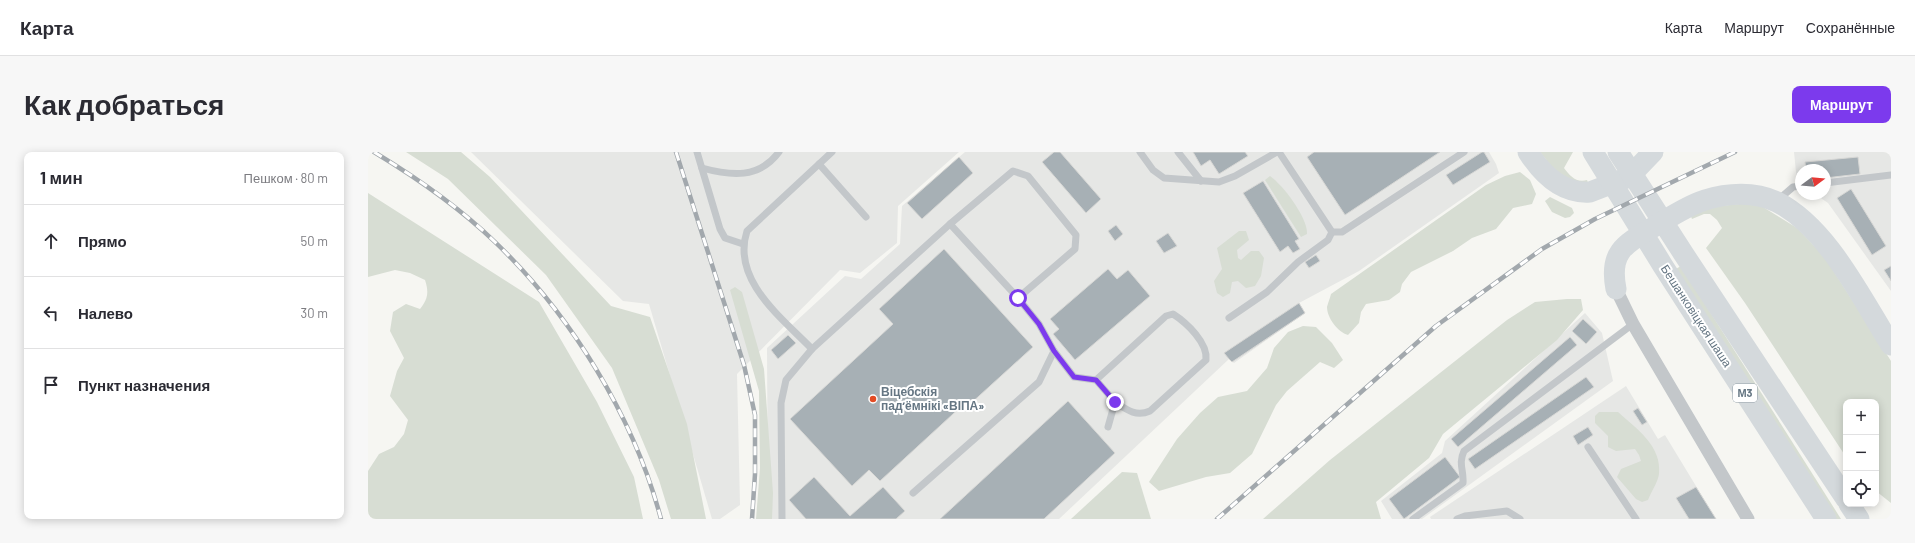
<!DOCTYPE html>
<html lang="ru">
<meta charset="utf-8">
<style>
:root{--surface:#fff;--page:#f7f7f7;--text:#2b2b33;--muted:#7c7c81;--line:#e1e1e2;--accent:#7c3aed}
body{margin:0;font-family:Barlow,sans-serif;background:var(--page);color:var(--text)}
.controls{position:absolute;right:12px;bottom:12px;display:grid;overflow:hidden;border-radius:8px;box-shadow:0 2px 10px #0003}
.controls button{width:36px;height:36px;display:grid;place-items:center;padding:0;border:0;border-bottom:1px solid var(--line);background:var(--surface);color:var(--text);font:20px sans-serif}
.compass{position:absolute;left:1427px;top:12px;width:36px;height:36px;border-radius:50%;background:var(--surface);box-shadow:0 2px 10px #0003;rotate:74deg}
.stop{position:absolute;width:12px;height:12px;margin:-9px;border:3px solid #7c3aed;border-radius:50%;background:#fff}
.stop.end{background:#7c3aed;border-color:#fff;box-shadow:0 1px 4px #0008}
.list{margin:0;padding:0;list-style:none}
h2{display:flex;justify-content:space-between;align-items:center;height:52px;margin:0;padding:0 16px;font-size:17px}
h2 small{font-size:13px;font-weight:400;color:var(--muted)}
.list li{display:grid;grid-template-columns:26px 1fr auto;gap:12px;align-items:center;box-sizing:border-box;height:72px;padding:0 16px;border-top:1px solid var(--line)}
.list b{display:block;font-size:15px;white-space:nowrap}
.list em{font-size:13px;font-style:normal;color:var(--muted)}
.icon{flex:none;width:22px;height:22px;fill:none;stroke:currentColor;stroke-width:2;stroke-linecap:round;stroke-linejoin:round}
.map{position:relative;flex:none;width:1523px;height:367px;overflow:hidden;border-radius:8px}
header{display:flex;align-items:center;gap:24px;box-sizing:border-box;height:56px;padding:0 20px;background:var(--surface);border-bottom:1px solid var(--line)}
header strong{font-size:19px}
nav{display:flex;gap:22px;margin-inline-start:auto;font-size:14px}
.intro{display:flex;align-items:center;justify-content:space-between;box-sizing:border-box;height:96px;padding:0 24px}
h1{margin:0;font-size:28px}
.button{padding:10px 18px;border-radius:8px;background:var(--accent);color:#fff;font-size:14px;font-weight:700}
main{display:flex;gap:24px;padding:0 24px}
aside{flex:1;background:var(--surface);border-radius:8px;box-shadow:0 2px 10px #0003}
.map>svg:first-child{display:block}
</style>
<header>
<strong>Карта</strong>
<nav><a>Карта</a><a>Маршрут</a><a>Сохранённые</a></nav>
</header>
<div class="intro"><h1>Как добраться</h1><a class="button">Маршрут</a></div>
<main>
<aside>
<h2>1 мин<small>Пешком · 80 m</small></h2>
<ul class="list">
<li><svg class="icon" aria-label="ahead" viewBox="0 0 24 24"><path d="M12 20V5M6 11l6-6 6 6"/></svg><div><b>Прямо</b></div><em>50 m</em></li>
<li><svg class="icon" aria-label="left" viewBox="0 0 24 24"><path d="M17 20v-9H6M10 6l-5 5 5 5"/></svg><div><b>Налево</b></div><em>30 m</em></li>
<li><svg class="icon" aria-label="arrive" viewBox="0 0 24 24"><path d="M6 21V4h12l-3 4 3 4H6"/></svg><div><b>Пункт назначения</b></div></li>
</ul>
</aside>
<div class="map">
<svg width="1523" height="367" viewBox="0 0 1523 367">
<rect width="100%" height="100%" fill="#f6f6f2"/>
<g fill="#e6e7e5">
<polygon points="103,0 591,0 530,54 529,91 492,121 472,118 369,222 372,353 352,367 344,367 281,152 255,149"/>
<polygon points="597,0 1121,0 1128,12 1131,21 991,119 931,151 937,161 866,211 861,207 691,367 400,367 399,196 477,124 493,127 532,92 534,54"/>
<polygon points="1426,0 1523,0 1523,139 1460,51 1447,42 1457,42 1457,18 1433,18 1433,32 1429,30"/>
<polygon points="1217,161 1234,181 1245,229 1054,367 1024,367 1013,349 1074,301 1077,289"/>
<polygon points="1258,234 1290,287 1297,283 1348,367 1063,367 1062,365"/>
</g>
<g fill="#d7ddd3">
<polygon points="38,0 93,0 122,25 243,154 282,165 319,272 338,367 303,367 291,328 244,216 178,123 80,27"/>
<path d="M1172,0h33l-9,16c6,8 12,15 23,12l2,5 -30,-9z"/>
<path d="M1152,20l10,8 6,14 -4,10 -19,4 -17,21 -24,9 -19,13 -42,21 -9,12 -2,8 -11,8 -23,4 -5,8 -2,11 -11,12c-10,-3 -21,-17 -21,-28 1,-4 3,-9 4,-13l155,-109 19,-9z"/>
<path d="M902,24c13,9 38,42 37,58l-6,3 -36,-57z"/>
<path d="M0,41l171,109 58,100 37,75 9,42h-275v-48l11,-17 15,-7 10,-13 4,-14 -18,-24 7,-25 7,-13 -14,-27 3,-19 13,-8 14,5c8,-10 9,-17 5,-29l-15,-7 -15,-3 -27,7z"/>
<polygon points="1182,45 1204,56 1206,61 1202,65 1197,66 1184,60 1177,49"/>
<polygon points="1382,51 1395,55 1429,76 1456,104 1523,209 1523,351 1508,339 1508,250 1478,250 1478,305 1377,151 1338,96 1354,76 1349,68 1342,62 1336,62 1324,67 1322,62 1341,55"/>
<polygon points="871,79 878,79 881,88 869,98 870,106 873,108 883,99 891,99 896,106 893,124 887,134 878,136 870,129 864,130 862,141 855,145 849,141 846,129 854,117 849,96"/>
<polygon points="1313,114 1473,367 1465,367 1306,118"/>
<polygon points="367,135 374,140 396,217 405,341 404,367 388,367 392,316 391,239 362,138"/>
<polygon points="1199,147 1213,147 1215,158 1189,188 1075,282 1061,306 1008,350 1013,367 895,367 962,308 1139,168 1167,150"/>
<polygon points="935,174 948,175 964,191 975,208 966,216 952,210 919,239 908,253 884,302 862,321 838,325 791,339 781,330 809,287 832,261 850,245 879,239 899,216 906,196 920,180"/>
<path d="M1231,260h19c19,17 44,34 41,62 -1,8 -8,18 -11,26l-6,2 -6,-3 -19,-22 4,-8 20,-8 -2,-6 -4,-6 -19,2 -8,-4v-11l-13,-13v-7z"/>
<polygon points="754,320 769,321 783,367 703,367"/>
</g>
<g fill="#a7b0b5" stroke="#d7d7d5">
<polygon points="686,0 692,0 733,47 718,61 674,10"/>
<polygon points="825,0 877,0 880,4 851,22 842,8 833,14"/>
<polygon points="946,0 1072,0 977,63 939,5"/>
<polygon points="1114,0 1116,0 1122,10 1085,33 1078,23"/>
<polygon points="591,5 605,21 554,67 539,51"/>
<polygon points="1490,5 1492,22 1457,26 1457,18 1438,18 1437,10"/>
<polygon points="895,29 931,87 927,89 932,97 925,101 920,94 912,100 875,41"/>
<polygon points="1483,37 1518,94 1504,103 1469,46"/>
<polygon points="748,73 755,82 747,89 740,79"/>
<polygon points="800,81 809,94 796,101 788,89"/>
<polygon points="576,97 665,195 600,254 597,251 512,329 501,318 484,334 422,267 525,172 511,157"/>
<polygon points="948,103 952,109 941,116 937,110"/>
<polygon points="1523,114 1523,129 1516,118"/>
<polygon points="740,117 749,127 760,118 782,144 707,208 685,182 691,177 682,167"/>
<polygon points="931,151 937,161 864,210 861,207 856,201"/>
<polygon points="1215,167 1229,180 1218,192 1204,179"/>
<polygon points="420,183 428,191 410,207 403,198"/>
<polygon points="1202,185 1209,193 1090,295 1083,287"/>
<polygon points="1218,225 1226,235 1107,317 1100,307"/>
<polygon points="700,249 747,301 676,367 572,367"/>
<polygon points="1270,256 1279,270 1274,273 1265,259"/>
<polygon points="1220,275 1225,283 1210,293 1205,284"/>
<polygon points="1077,305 1092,325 1036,367 1021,347"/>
<polygon points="446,325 482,364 515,335 537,359 528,367 438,367 421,348"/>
<polygon points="1328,335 1348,367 1321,367 1308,346"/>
</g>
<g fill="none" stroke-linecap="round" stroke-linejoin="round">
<g stroke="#c3c7ca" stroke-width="7">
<polyline points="329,0 352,77 357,86 375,92"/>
<polyline points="772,0 785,18 796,26 851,30 867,24 909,0"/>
<polyline points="810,0 833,29"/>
<polyline points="911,0 964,80 974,80 1096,0"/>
<polyline points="451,12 498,65"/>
<path d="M334,16c29,8 57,11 77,-16"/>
<polyline points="1457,31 1523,23"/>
<polyline points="1410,48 1425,35 1433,34"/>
<polyline points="582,72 650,146 671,172 686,199 706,225 728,228 747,250 740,275"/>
<polyline points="861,166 899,140 930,110 960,88 964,80"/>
<path d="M444,197c-30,-31 -81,-69 -65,-118l85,-79"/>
<path d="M728,228l70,-64 7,-2c14,9 35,29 33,46l-56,51c-14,6 -23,-1 -35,-9"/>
<polyline points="1220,295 1268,367"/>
<polyline points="545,341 671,230 686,199"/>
<polyline points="414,367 413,251 418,228 444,197 582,72 645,19 660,24 708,83 707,97 650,146"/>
<path d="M1045,367l50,-36c1,-13 -5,-19 1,-32l169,-127"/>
<polyline points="1089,367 1097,364 1139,359 1152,367"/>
</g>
<polyline stroke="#c3c7ca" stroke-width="13" points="1248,137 1265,172 1380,367"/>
<g stroke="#d4d9dc" stroke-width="21">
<path d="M1160,0c14,22 34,42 62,40l39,-15 24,-25"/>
<polyline points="1225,0 1295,114 1458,367"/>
<polyline points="1250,0 1315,101 1478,347"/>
<path d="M1248,137c-7,-36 7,-44 36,-61 17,-10 34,-22 53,-28 22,-7 50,-9 72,2 51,26 84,96 114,143"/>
<polyline points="1481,352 1491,367"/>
</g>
<g stroke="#a2a8ad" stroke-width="4.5">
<g id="rail">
<path d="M6,0c43,26 85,55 121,90 76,73 139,175 166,277"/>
<polyline points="308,0 376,213 387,263 387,322 384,367"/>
<polyline points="849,367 1068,174 1174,97 1227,67 1367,0"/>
</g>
</g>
<use href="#rail" stroke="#fff" stroke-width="3" stroke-dasharray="9" stroke-linecap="butt"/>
</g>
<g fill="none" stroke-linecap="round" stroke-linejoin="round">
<polyline stroke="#7c3aed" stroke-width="5" points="650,146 671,172 686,199 706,225 728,228 747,250"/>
</g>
<circle fill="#e34c25" stroke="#fff" stroke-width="1.5" cx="505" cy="247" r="4"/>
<g text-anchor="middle" stroke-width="4" stroke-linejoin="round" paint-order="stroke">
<rect fill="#fff" stroke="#939fa8" stroke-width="1" x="1365" y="232" width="24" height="18" rx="3"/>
<g font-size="11" font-weight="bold" fill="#657683">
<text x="1377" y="245">М3</text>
</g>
<g font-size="12" fill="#657683" stroke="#fff">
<text transform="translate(1328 164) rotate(57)" y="4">Бешанковіцкая шаша</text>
</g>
<g font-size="12" font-weight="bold" fill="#657683" stroke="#fff" text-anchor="start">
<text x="513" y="244">Віцебскія<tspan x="513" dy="14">падʼёмнікі «ВІПА»</tspan></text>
</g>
</g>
</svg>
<div class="controls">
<button>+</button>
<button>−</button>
<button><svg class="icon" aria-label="locate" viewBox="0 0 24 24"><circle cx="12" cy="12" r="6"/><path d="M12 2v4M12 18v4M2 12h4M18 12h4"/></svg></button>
</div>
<svg class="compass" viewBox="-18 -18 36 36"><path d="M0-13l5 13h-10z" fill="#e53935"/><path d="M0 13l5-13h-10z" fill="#7c7c81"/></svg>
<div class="stop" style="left:650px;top:146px"></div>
<div class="stop end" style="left:747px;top:250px"></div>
</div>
</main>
